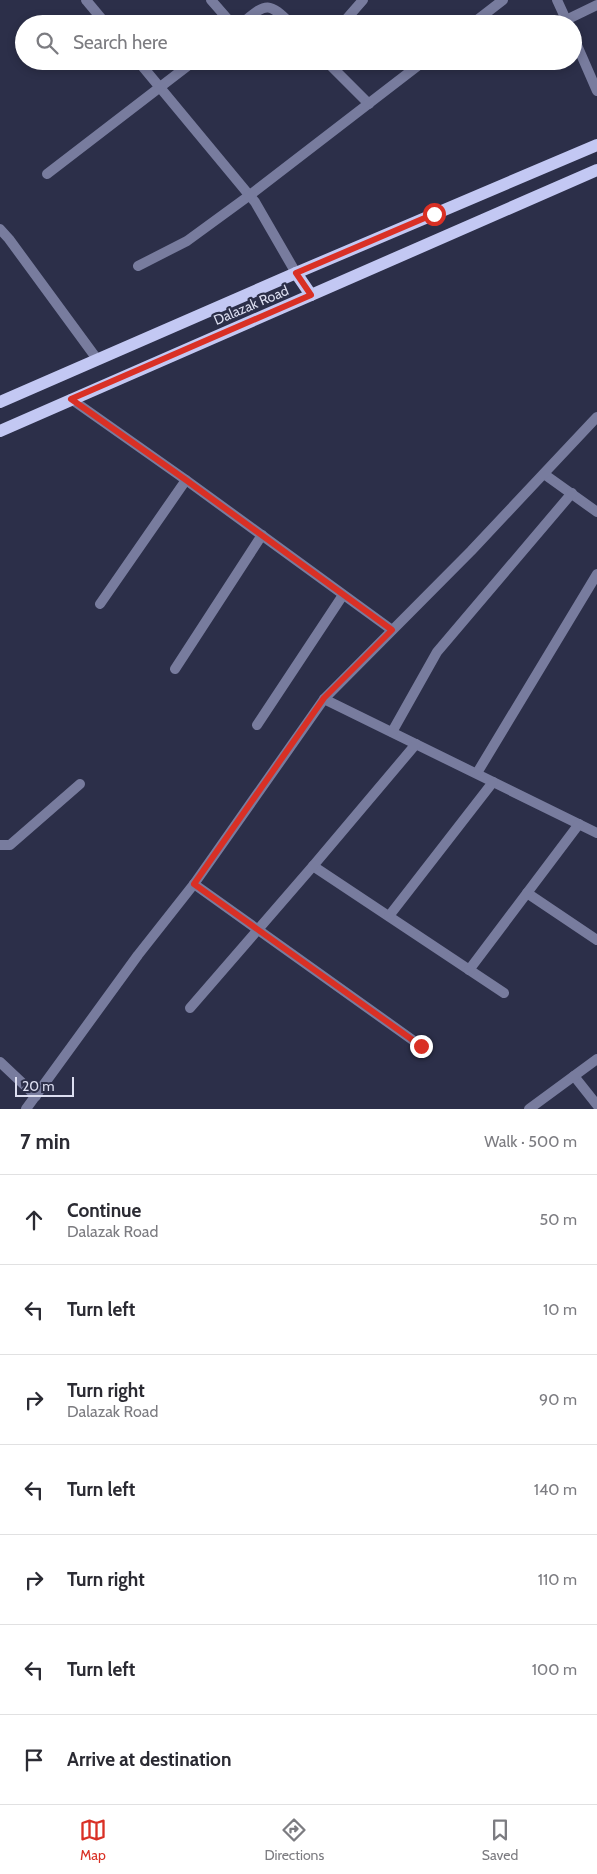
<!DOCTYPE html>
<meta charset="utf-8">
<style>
:root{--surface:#fff;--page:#f2f2f3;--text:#2b2b33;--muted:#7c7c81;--line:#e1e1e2;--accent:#d93025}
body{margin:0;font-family:Cabin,sans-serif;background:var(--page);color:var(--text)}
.scale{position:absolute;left:15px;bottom:12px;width:59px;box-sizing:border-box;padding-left:5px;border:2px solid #dcdef0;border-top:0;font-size:14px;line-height:18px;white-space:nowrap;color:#dcdef0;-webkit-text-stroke:4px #2c2f49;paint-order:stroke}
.stop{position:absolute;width:15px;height:15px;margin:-11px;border:4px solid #d93025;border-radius:50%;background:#fff}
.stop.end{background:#d93025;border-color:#fff;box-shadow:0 1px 5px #0008}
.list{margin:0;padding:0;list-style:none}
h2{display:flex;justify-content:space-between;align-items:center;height:65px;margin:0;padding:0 20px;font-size:21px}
h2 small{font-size:16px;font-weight:400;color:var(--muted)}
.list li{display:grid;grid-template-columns:32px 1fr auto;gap:15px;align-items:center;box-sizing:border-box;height:90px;padding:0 20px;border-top:1px solid var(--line)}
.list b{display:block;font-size:19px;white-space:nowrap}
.list p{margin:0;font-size:16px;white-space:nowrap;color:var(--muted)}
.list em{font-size:16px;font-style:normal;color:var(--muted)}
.icon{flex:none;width:28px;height:28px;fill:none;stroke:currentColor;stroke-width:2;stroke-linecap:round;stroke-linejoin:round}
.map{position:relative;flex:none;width:597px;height:1109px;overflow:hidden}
.search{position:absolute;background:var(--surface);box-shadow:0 2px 8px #0003;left:15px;right:15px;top:15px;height:55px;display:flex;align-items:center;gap:12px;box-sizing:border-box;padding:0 18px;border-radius:28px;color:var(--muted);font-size:19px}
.sheet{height:695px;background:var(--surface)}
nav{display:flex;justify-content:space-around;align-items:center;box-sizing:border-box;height:70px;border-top:1px solid var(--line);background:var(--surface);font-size:14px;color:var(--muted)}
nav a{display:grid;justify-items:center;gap:2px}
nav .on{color:var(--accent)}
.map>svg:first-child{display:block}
</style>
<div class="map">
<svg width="597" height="1109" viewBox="0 0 597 1109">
<rect width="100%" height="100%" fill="#2c2f49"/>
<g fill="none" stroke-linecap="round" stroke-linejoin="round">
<polyline stroke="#787c9e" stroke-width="10" points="211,0 232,24"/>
<g stroke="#787c9e" stroke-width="10">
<polyline points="86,0 106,24"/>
<polyline points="557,0 568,24"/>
<polyline points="566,20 597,5"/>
<path d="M241,24c25,-20 26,-24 50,0"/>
<polyline points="342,24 363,0"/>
<polyline points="472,24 503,0"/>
<polyline points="573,36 597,91"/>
<polyline points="138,61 255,202 296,273"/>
<polyline points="326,61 369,104"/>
<polyline points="47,174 194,61"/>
<polyline points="0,229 9,239 97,359"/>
<polyline points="138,266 187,241 250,195 424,61"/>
<polyline points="71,399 186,480 392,630"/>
<polyline points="544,474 597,512"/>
<polyline points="100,604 186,480"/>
<polyline points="175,669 262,535"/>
<polyline points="324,699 597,833"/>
<polyline points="257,725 343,595"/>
<polyline points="392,732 437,652 572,493"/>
<polyline points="477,773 597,574"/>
<polyline points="0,845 10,845 80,784"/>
<polyline points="313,866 504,993"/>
<polyline points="194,884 421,1046"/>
<polyline points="527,893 597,940"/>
<polyline points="389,916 493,782"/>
<polyline points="469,970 579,824"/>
<polyline points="190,1008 313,866 416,744"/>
<polyline points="0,1062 36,1096"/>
<polyline points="574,1076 597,1105"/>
<polyline points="26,1109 138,955 194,884 324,699 471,551 597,417"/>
<polyline points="529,1109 597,1059"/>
</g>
<g stroke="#c3c8f3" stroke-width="12">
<polyline points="296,273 311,295"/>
<polyline points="0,402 296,273 597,145"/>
<polyline points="0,431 597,170"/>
</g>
</g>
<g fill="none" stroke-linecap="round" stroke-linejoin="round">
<polyline stroke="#d93025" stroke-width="6" points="421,1046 194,884 324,698 392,630 186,480 71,399 311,295 296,273 434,214"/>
</g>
<g text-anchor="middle" stroke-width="4.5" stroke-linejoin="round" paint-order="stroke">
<g font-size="14" fill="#dcdef0" stroke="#2c2f49">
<text transform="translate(251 305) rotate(-23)" y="5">Dalazak Road</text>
</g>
</g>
</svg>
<div class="scale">20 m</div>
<div class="stop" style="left:434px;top:214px"></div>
<div class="stop end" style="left:421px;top:1046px"></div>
<div class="search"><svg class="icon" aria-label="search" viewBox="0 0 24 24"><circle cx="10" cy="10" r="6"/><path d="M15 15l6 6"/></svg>Search here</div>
</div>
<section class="sheet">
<h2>7 min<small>Walk · 500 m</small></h2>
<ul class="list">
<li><svg class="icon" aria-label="ahead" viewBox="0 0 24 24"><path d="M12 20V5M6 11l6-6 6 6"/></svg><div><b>Continue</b><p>Dalazak Road</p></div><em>50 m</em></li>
<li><svg class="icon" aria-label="left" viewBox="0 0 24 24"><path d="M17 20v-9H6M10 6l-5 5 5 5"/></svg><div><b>Turn left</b></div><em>10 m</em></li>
<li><svg class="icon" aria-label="right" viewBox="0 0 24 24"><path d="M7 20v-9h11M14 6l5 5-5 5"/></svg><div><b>Turn right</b><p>Dalazak Road</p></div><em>90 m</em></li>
<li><svg class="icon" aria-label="left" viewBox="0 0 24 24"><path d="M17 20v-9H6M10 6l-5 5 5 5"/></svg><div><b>Turn left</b></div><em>140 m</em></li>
<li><svg class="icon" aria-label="right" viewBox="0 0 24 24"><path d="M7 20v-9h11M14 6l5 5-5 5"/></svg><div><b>Turn right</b></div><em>110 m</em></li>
<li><svg class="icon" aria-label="left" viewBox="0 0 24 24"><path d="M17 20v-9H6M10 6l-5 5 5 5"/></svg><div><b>Turn left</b></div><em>100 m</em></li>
<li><svg class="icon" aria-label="arrive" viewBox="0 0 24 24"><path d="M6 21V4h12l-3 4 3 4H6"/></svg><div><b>Arrive at destination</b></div></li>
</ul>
</section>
<nav>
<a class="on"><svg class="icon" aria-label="map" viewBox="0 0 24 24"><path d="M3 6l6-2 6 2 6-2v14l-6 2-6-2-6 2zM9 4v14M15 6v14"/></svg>Map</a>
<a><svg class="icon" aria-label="directions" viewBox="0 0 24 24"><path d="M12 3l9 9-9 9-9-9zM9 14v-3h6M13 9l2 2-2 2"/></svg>Directions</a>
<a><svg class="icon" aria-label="saved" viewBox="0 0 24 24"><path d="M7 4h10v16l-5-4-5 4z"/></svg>Saved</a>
</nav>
